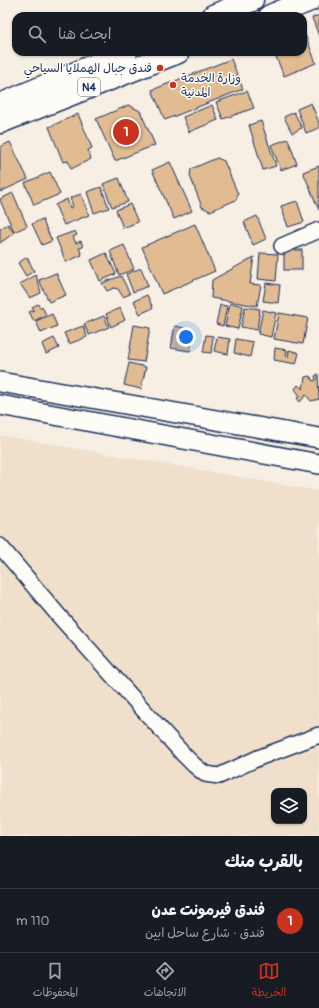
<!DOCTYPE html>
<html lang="ar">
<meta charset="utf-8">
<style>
:root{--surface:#171b24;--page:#242831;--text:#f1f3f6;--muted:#9ea1a6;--line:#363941;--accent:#c8321e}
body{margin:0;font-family:Pangolin,"Playpen Sans Arabic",sans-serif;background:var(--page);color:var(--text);direction:rtl}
.controls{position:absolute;right:12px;bottom:12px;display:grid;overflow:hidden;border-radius:8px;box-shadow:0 1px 3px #0004}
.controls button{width:36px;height:36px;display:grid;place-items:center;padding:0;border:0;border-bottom:1px solid var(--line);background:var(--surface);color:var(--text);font:20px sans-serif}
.you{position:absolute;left:186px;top:337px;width:14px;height:14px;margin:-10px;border:3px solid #fff;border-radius:50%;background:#1a73e8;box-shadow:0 0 0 6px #1a73e833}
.badge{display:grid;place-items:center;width:26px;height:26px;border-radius:50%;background:var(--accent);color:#fff;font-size:13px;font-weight:700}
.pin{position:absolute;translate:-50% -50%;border:2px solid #fff;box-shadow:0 1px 4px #0006}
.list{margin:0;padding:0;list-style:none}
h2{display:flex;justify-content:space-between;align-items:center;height:52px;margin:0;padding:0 16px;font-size:17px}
h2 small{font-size:13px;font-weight:400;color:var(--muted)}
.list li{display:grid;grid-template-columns:26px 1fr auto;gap:12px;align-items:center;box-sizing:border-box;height:64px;padding:0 16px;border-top:1px solid var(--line)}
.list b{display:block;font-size:15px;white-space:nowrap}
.list p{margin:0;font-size:13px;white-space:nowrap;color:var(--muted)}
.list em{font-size:13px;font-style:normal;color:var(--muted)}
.icon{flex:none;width:22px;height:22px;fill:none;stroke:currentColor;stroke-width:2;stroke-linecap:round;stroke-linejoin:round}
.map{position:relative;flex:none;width:319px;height:836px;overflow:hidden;direction:ltr}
.search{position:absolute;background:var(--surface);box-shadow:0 1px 3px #0004;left:12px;right:12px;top:12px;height:44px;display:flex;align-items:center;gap:10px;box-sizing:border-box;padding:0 14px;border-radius:12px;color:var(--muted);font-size:15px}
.sheet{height:116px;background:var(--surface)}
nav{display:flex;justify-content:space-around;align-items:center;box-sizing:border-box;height:56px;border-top:1px solid var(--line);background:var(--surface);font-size:11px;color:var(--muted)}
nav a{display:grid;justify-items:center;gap:2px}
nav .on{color:var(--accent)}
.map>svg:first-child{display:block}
</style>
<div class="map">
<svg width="319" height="836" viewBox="0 0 319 836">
<rect width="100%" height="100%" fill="#f7efe3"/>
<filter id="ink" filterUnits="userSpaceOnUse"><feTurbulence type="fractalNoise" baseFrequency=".025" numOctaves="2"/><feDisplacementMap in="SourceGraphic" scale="8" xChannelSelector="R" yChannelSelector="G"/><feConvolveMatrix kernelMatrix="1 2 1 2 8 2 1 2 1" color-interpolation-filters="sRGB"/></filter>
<g filter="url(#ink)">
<path fill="#f0e0cb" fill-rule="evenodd" d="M0,435l319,56v345h-319zM274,791h30v30h-30z"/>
<g fill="#e1bc92" stroke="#1b2f5e">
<polygon points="319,15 319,36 312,18"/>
<polygon points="303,29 316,63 284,76 274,52 303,52"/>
<polygon points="231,59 243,89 165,120 152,90"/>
<polygon points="247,91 254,108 223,119 216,102"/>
<polygon points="311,103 319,123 319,128 306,133 297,109"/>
<polygon points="129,105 140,111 155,145 115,161 96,119"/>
<polygon points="212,105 218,120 189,132 183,117"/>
<polygon points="294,112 302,128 292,133 284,117"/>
<polygon points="78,114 92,148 88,150 91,159 71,169 68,161 63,162 49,127"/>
<polygon points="261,121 276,166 263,170 249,125"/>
<polygon points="288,139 297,164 281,170 271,145"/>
<polygon points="10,142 28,179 0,192 0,147"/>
<polygon points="217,158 224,161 238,194 236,200 210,211 202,207 190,176 191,169"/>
<polygon points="170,162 192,211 174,219 152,170"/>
<polygon points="319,166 319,210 303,172"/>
<polygon points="50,172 60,194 34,205 25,183"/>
<polygon points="119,178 128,202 112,207 103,184"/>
<polygon points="101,187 109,208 94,213 87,192"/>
<polygon points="13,193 27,226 14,232 0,200 0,199"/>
<polygon points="81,194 89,215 64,225 55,205 67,199 70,208 73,206 70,198"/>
<polygon points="297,201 304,222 288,227 281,206"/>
<polygon points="130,204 138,222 123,228 116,210"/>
<polygon points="257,216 266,239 253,245 244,222"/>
<polygon points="42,219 52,241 42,245 32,224"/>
<polygon points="8,224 14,233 0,243 0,229"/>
<polygon points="195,224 215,271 162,294 142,247"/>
<polygon points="75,231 77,235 73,237 76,243 81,241 83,247 79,248 82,255 66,262 56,238"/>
<polygon points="124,245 134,269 119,275 110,251"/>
<rect x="284" y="250" width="18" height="20"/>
<polygon points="106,253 116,274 100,281 91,260"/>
<polygon points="260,253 278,254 276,281 258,279"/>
<polygon points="27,257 34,271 26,276 18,263"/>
<polygon points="254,257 250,284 261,285 257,306 211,298 212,280"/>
<polygon points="141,268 148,286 133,292 126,274"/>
<polygon points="56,273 66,295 49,302 39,280"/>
<polygon points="36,275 41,293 30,298 20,284"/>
<polygon points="121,276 130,294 123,297 118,289 114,288 107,291 102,283"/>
<polygon points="266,283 280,285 278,303 263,301"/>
<polygon points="147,295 153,308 140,314 134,301"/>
<polygon points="230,303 243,306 238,329 225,326"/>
<polygon points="38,304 40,308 42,306 46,315 34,321 29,312 34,310 32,307"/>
<polygon points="220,305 227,306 223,326 216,324"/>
<polygon points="245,307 260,309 257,330 241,327"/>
<polygon points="120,308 125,320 111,327 106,314"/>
<polygon points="263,310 276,313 271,337 258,334"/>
<polygon points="279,313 308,318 303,344 274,339"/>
<polygon points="52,314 57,326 41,333 36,321"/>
<polygon points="104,316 109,327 89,335 84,324"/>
<polygon points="134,325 150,328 144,362 128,360"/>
<polygon points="83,326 87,337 69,344 64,333"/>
<polygon points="175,326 194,330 190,351 171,348"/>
<polygon points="206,335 213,336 211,353 203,352"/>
<polygon points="217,337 230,339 228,354 214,351"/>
<polygon points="54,338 59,348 46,354 42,344"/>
<polygon points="236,339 253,342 250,357 234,353"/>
<polygon points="275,348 287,350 286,356 288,357 289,350 299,353 296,364 274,360"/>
<polygon points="129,363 146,367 141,389 124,385"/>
<polygon points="318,374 319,399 311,401 306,395 300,402 297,398 300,396 295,389 298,385 303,389 305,377 310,376 313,381 316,380 315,376"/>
</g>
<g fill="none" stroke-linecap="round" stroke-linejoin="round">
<g stroke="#1b2f5e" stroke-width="18">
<g id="minor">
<polyline points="282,246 319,230"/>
<polyline points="0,546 59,616 184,755 194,765 205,774 219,776 258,758 319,735"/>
</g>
</g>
<g stroke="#1b2f5e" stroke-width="22">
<g id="major">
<polyline points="0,382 319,438"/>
<polyline points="0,405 319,464"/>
</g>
</g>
<g stroke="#1b2f5e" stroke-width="25">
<g id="highway">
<polyline points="213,16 252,0"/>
<polyline points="270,16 310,0"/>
<polyline points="0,105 126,52"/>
<polyline points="0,122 178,52"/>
</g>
</g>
<use href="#minor" stroke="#fdfcf7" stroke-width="15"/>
<use href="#major" stroke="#fdfcf7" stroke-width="19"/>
<use href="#highway" stroke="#fdfcf7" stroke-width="22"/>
</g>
</g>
<g fill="#c8321e" stroke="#fdfcf7" stroke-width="1.5">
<circle cx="160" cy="68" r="4"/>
<circle cx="173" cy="85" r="4"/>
</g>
<g text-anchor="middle" stroke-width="3" stroke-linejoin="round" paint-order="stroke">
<rect fill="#fdfcf7" stroke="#5f6c8c" stroke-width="1" x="78" y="78" width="22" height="18" rx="3"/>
<g font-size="11" font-weight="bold" fill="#1b2f5e">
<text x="89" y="91">N4</text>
</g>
<g font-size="12" fill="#1b2f5e" stroke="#fdfcf7" text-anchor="end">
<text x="152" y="72">فندق جبال الهملايا السياحي</text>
<text x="181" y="82" text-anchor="start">وزارة الخدمة<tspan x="181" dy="14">المدنية</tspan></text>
</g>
</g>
</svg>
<div class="controls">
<button><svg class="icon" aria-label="layers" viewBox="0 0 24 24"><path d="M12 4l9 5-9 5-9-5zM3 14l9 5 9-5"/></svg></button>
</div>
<div class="you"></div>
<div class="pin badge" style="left:126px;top:132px">1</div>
<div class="search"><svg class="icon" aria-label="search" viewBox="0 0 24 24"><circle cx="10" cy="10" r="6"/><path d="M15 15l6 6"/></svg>ابحث هنا</div>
</div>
<section class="sheet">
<h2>بالقرب منك<small></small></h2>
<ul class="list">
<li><span class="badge">1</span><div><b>فندق فيرمونت عدن</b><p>فندق · شارع ساحل ابين</p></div><em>110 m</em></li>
</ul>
</section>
<nav>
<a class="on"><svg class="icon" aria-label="map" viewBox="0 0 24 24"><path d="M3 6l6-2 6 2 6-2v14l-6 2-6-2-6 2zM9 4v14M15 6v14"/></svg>الخريطة</a>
<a><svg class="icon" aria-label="directions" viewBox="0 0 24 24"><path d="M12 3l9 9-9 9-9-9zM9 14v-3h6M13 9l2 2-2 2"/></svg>الاتجاهات</a>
<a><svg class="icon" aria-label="saved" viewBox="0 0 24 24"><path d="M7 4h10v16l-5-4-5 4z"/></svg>المحفوظات</a>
</nav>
